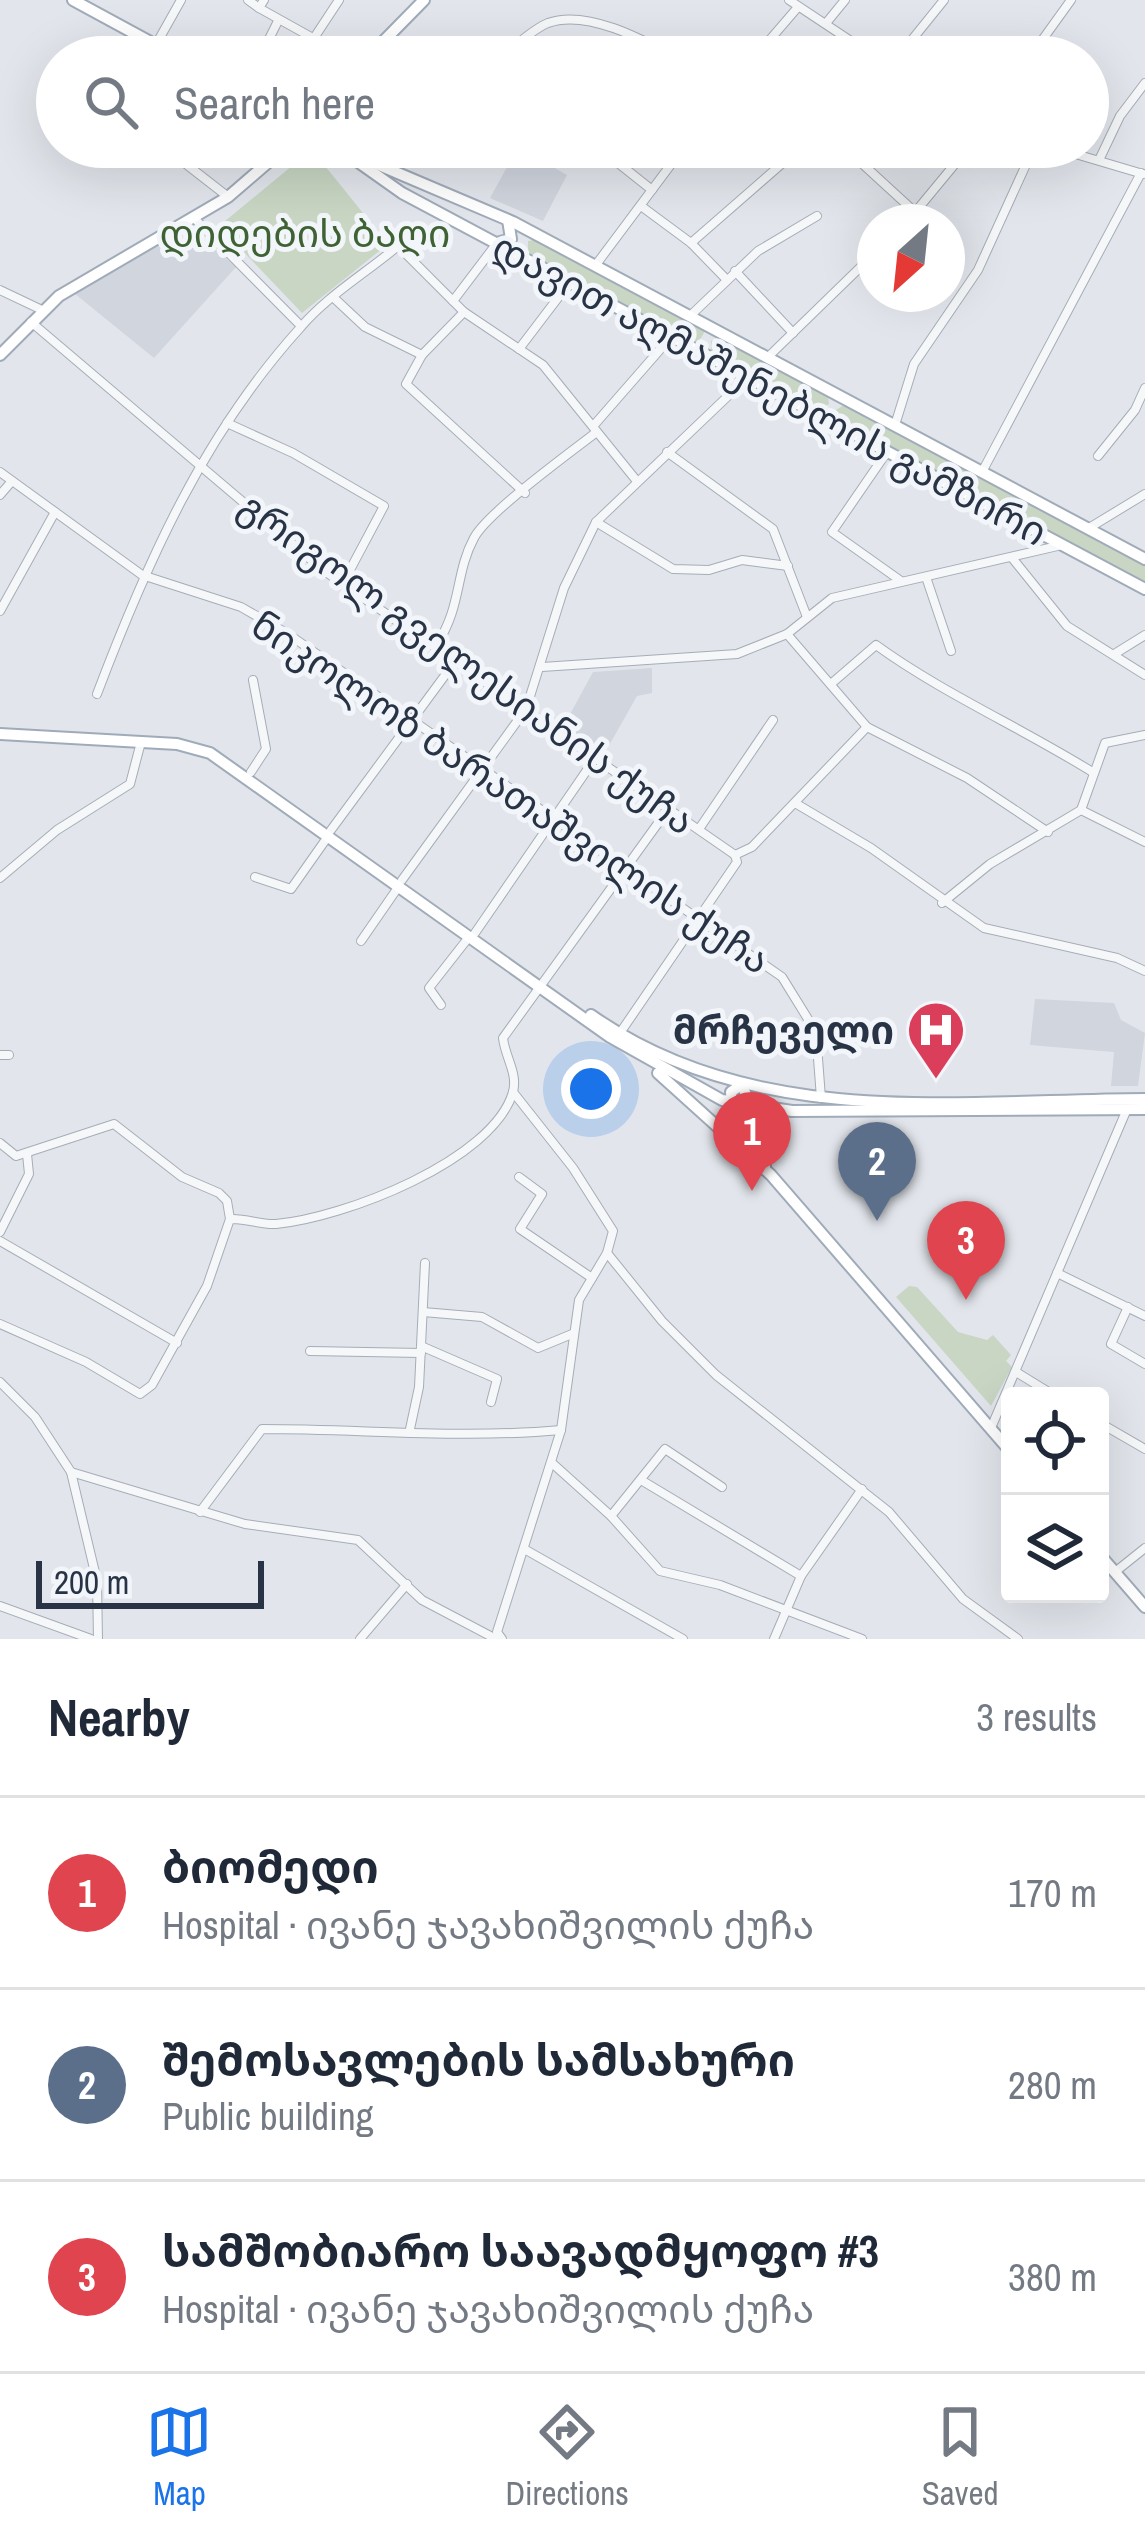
<!DOCTYPE html>
<meta charset="utf-8">
<style>
:root{--surface:#fff;--page:#f2f2f3;--text:#1f2937;--muted:#747a83;--line:#e0e1e3;--accent:#1a73e8}
body{margin:0;font-family:"Archivo Narrow","Noto Sans Georgian",sans-serif;background:var(--page);color:var(--text)}
.controls{position:absolute;right:36px;bottom:36px;display:grid;overflow:hidden;border-radius:12px;box-shadow:0 12px 48px #0002}
.controls button{width:108px;height:108px;display:grid;place-items:center;padding:0;border:0;border-bottom:3px solid var(--line);background:var(--surface);color:var(--text);font:60px sans-serif}
.compass{position:absolute;left:857px;top:204px;width:108px;height:108px;border-radius:50%;background:var(--surface);box-shadow:0 12px 48px #0002;rotate:207deg}
.scale{position:absolute;left:36px;bottom:30px;width:228px;box-sizing:border-box;padding-left:12px;border:6px solid #283445;border-top:0;font-size:33px;line-height:42px;white-space:nowrap;color:#283445;-webkit-text-stroke:9px #f2f5f9;paint-order:stroke}
.you{position:absolute;left:591px;top:1089px;width:42px;height:42px;margin:-30px;border:9px solid #fff;border-radius:50%;background:#1a73e8;box-shadow:0 0 0 18px #1a73e833}
.badge{display:grid;place-items:center;width:78px;height:78px;border-radius:50%;background:var(--accent);color:#fff;font-size:39px;font-weight:700}
.pin{position:absolute;translate:-50% -99px;filter:drop-shadow(0 3px 6px #0008)}
.pin::after{content:'';position:absolute;top:63px;width:42px;height:36px;background:inherit;clip-path:polygon(0 0,100% 0,50% 100%)}
.list{margin:0;padding:0;list-style:none}
h2{display:flex;justify-content:space-between;align-items:center;height:156px;margin:0;padding:0 48px;font-size:51px}
h2 small{font-size:39px;font-weight:400;color:var(--muted)}
.list li{display:grid;grid-template-columns:78px 1fr auto;gap:36px;align-items:center;box-sizing:border-box;height:192px;padding:0 48px;border-top:3px solid var(--line)}
.list b{display:block;font-size:45px;white-space:nowrap}
.list p{margin:0;font-size:39px;white-space:nowrap;color:var(--muted)}
.list em{font-size:39px;font-style:normal;color:var(--muted)}
.icon{flex:none;width:66px;height:66px;fill:none;stroke:currentColor;stroke-width:2;stroke-linecap:round;stroke-linejoin:round}
.map{position:relative;flex:none;width:1145px;height:1639px;overflow:hidden}
.search{position:absolute;background:var(--surface);box-shadow:0 12px 48px #0002;left:36px;right:36px;top:36px;height:132px;display:flex;align-items:center;gap:30px;box-sizing:border-box;padding:0 42px;border-radius:66px;color:var(--muted);font-size:45px}
.sheet{height:732px;background:var(--surface)}
nav{display:flex;justify-content:space-around;align-items:center;box-sizing:border-box;height:168px;border-top:3px solid var(--line);background:var(--surface);font-size:33px;color:var(--muted)}
nav a{display:grid;justify-items:center;gap:6px}
nav .on{color:var(--accent)}
.map>svg:first-child{display:block}
</style>
<div class="map">
<svg width="1145" height="1639" viewBox="0 0 1145 1639">
<rect width="100%" height="100%" fill="#e2e6ec"/>
<g fill="#d0d5de">
<polygon points="518,147 567,175 543,221 490,198"/>
<polygon points="189,227 236,267 154,358 74,293"/>
<polygon points="652,668 652,693 637,696 603,756 563,727 593,672"/>
<polygon points="1035,999 1114,1003 1121,1020 1145,1033 1138,1086 1111,1086 1114,1052 1030,1045"/>
</g>
<g fill="#c8d6c3">
<polygon points="304,156 317,156 388,244 302,313 219,226"/>
<polygon points="535,240 705,331 698,343 528,252 528,241"/>
<polygon points="718,337 828,396 829,404 820,409 711,351 711,341"/>
<polygon points="844,405 1145,566 1145,583 837,418 836,410"/>
<polygon points="909,1286 917,1287 958,1332 987,1340 993,1335 1011,1355 1006,1361 1012,1367 991,1406 896,1297"/>
</g>
<g fill="none" stroke-linecap="round" stroke-linejoin="round">
<g stroke="#a6adb7" stroke-width="10">
<g id="minor">
<polyline points="248,0 259,8"/>
<polyline points="264,0 259,8 347,57"/>
<polyline points="789,0 875,57"/>
<polyline points="827,22 845,0"/>
<polyline points="314,38 339,0"/>
<polyline points="149,57 181,0"/>
<polyline points="260,57 278,21"/>
<path d="M501,57c15,-11 30,-27 47,-34 38,-14 94,16 127,34"/>
<polyline points="755,57 798,7"/>
<polyline points="898,57 944,0"/>
<polyline points="1030,57 1071,0"/>
<polyline points="164,147 227,196"/>
<polyline points="598,147 652,190"/>
<polyline points="844,147 916,213"/>
<polyline points="1052,147 1143,174"/>
<polyline points="1100,158 1120,116 1145,83"/>
<polyline points="378,164 394,147"/>
<polyline points="641,206 691,243 726,279"/>
<polyline points="193,217 301,326"/>
<polyline points="907,222 969,147"/>
<polyline points="691,243 801,147"/>
<polyline points="595,266 684,147"/>
<polyline points="735,271 793,333"/>
<polyline points="0,290 42,310"/>
<polyline points="334,298 365,327 422,355"/>
<polyline points="453,301 497,243"/>
<polyline points="464,312 422,355 406,384 525,493"/>
<polyline points="690,316 758,251 817,216"/>
<polyline points="31,322 323,570 735,855"/>
<polyline points="519,349 570,282"/>
<polyline points="768,357 875,253"/>
<polyline points="227,423 293,453 384,506 343,583"/>
<polyline points="595,424 664,345"/>
<polyline points="895,425 914,364 978,270 1034,147"/>
<polyline points="667,452 773,529 807,617"/>
<polyline points="887,452 832,532 901,581"/>
<polyline points="1098,456 1135,410 1145,388"/>
<polyline points="0,472 142,575 241,607 288,634 782,977 816,1032 821,1098"/>
<polyline points="982,472 1141,173"/>
<polyline points="0,495 12,481"/>
<polyline points="596,522 673,569 709,570 742,560 788,566"/>
<polyline points="1089,528 1145,494"/>
<polyline points="1013,559 1067,626 1145,675"/>
<polyline points="926,577 951,651"/>
<polyline points="0,611 55,512"/>
<polyline points="787,634 867,727 967,778 1048,832"/>
<path d="M437,644c25,-38 18,-71 37,-106 13,-25 93,-83 120,-104"/>
<polyline points="1116,653 1145,635"/>
<polyline points="542,667 737,654 787,634 832,598 1062,545"/>
<path d="M832,683l44,-38c66,48 148,84 218,128"/>
<path d="M97,694c50,-132 107,-260 203,-366 27,-32 66,-55 98,-82l66,66 79,53 93,115"/>
<polyline points="251,772 266,749 253,680"/>
<polyline points="795,803 871,848 984,928 1117,958 1145,971"/>
<polyline points="1081,810 1145,842"/>
<polyline points="699,829 773,720"/>
<polyline points="331,830 457,659"/>
<polyline points="735,855 752,847 867,727"/>
<polyline points="255,877 291,889 329,835"/>
<polyline points="0,878 57,830 130,784 141,742"/>
<polyline points="402,880 526,709 564,588 596,522 748,377"/>
<polyline points="942,903 990,864 1081,810 1105,743 1145,735"/>
<polyline points="475,933 596,757"/>
<polyline points="361,941 399,886"/>
<polyline points="441,1005 429,988 469,937"/>
<polyline points="620,1033 737,862 735,855"/>
<polyline points="0,1055 9,1055"/>
<polyline points="0,1143 16,1156 114,1124 182,1177 219,1193 227,1201 230,1219"/>
<polyline points="519,1177 542,1194 520,1229 592,1278"/>
<polyline points="0,1232 29,1174 27,1154"/>
<polyline points="0,1241 177,1343"/>
<polyline points="607,1253 662,1321 716,1375 889,1512 963,1599 1018,1639"/>
<polyline points="1057,1273 1145,1316"/>
<polyline points="1128,1307 1111,1344 1145,1364"/>
<polyline points="423,1312 482,1317 538,1348 572,1334"/>
<path d="M0,1324l86,38 54,32 12,-9 55,-99 23,-67c16,-1 31,6 46,5 67,-6 217,-63 237,-132 5,-19 -8,-35 -10,-54l166,-230"/>
<polyline points="421,1346 497,1379 491,1402"/>
<polyline points="310,1351 421,1353"/>
<polyline points="1016,1372 1055,1396"/>
<polyline points="0,1382 35,1417 71,1472 245,1524 358,1540 422,1600 496,1639"/>
<polyline points="1100,1423 1145,1449"/>
<polyline points="991,1428 1127,1109"/>
<polyline points="410,1429 419,1387 425,1263"/>
<polyline points="552,1463 611,1516 660,1571 720,1585 862,1639"/>
<polyline points="71,1472 97,1581 98,1639"/>
<polyline points="641,1480 801,1576"/>
<path d="M200,1512l62,-83c101,0 200,10 299,1"/>
<polyline points="611,1516 665,1449 722,1487"/>
<polyline points="526,1550 683,1639"/>
<polyline points="1115,1572 1145,1548"/>
<polyline points="0,1606 91,1639"/>
<polyline points="360,1639 407,1584"/>
<polyline points="502,1639 497,1632 561,1430 579,1300 607,1253 613,1231 573,1168 513,1092"/>
<polyline points="774,1639 801,1576 862,1489"/>
</g>
</g>
<g stroke="#a0abb9" stroke-width="14">
<g id="major">
<polyline points="73,0 178,57"/>
<polyline points="368,57 424,0"/>
<polyline points="337,147 402,193 1145,589"/>
<polyline points="353,154 513,222 1145,559"/>
<polyline points="497,243 511,239 508,220"/>
<polyline points="0,355 59,296 228,197 286,147"/>
<polyline points="0,734 177,744 210,753 610,1037 722,1100 792,1111 1145,1109"/>
<path d="M591,1015c163,115 365,85 554,84"/>
<polyline points="658,1073 771,1175 1010,1451"/>
<path d="M741,1085c13,17 7,54 24,81"/>
<polyline points="734,1141 731,1092 741,1085"/>
<polyline points="1100,1555 1145,1607"/>
</g>
</g>
<use href="#minor" stroke="#f5f7f9" stroke-width="8"/>
<use href="#major" stroke="#fff" stroke-width="10"/>
</g>
<defs>
<g id="hospital-pin" transform="scale(3)"><path d="M0 17L-7.5 6A9.5 9.5 0 1 1 7.5 6Z" fill="#da3e5b" stroke="#f2f5f9"/><path d="M-5-5h3v3.5h4V-5h3V5h-3V1.5h-4V5h-3Z" fill="#fff"/></g>
</defs>
<g fill-rule="evenodd">
<use href="#hospital-pin" x="936" y="1030"/>
</g>
<g text-anchor="middle" stroke-width="10" stroke-linejoin="round" paint-order="stroke">
<g font-size="39" fill="#3f6235" stroke="#f2f5f9">
<text x="305" y="247">დიდების ბაღი</text>
</g>
<g font-size="39" fill="#283445" stroke="#f2f5f9">
<text transform="translate(770 389) rotate(28)" y="14">დავით აღმაშენებლის გამზირი</text>
<text transform="translate(467 663) rotate(36)" y="14">გრიგოლ გველესიანის ქუჩა</text>
<text transform="translate(511 792) rotate(34)" y="14">ნიკოლოზ ბარათაშვილის ქუჩა</text>
</g>
<g font-size="39" font-weight="bold" fill="#283445" stroke="#f2f5f9" text-anchor="end">
<text x="894" y="1044">მრჩეველი</text>
</g>
</g>
</svg>
<div class="controls">
<button><svg class="icon" aria-label="locate" viewBox="0 0 24 24"><circle cx="12" cy="12" r="6"/><path d="M12 2v4M12 18v4M2 12h4M18 12h4"/></svg></button>
<button><svg class="icon" aria-label="layers" viewBox="0 0 24 24"><path d="M12 4l9 5-9 5-9-5zM3 14l9 5 9-5"/></svg></button>
</div>
<svg class="compass" viewBox="-18 -18 36 36"><path d="M0-13l5 13h-10z" fill="#e53935"/><path d="M0 13l5-13h-10z" fill="#747a83"/></svg>
<div class="scale">200 m</div>
<div class="you"></div>
<div class="pin badge" style="left:752px;top:1191px;background:#e0444e">1</div>
<div class="pin badge" style="left:877px;top:1221px;background:#5c6f8a">2</div>
<div class="pin badge" style="left:966px;top:1300px;background:#e0444e">3</div>
<div class="search"><svg class="icon" aria-label="search" viewBox="0 0 24 24"><circle cx="10" cy="10" r="6"/><path d="M15 15l6 6"/></svg>Search here</div>
</div>
<section class="sheet">
<h2>Nearby<small>3 results</small></h2>
<ul class="list">
<li><span class="badge" style="background:#e0444e">1</span><div><b>ბიომედი</b><p>Hospital · ივანე ჯავახიშვილის ქუჩა</p></div><em>170 m</em></li>
<li><span class="badge" style="background:#5c6f8a">2</span><div><b>შემოსავლების სამსახური</b><p>Public building</p></div><em>280 m</em></li>
<li><span class="badge" style="background:#e0444e">3</span><div><b>სამშობიარო საავადმყოფო #3</b><p>Hospital · ივანე ჯავახიშვილის ქუჩა</p></div><em>380 m</em></li>
</ul>
</section>
<nav>
<a class="on"><svg class="icon" aria-label="map" viewBox="0 0 24 24"><path d="M3 6l6-2 6 2 6-2v14l-6 2-6-2-6 2zM9 4v14M15 6v14"/></svg>Map</a>
<a><svg class="icon" aria-label="directions" viewBox="0 0 24 24"><path d="M12 3l9 9-9 9-9-9zM9 14v-3h6M13 9l2 2-2 2"/></svg>Directions</a>
<a><svg class="icon" aria-label="saved" viewBox="0 0 24 24"><path d="M7 4h10v16l-5-4-5 4z"/></svg>Saved</a>
</nav>
